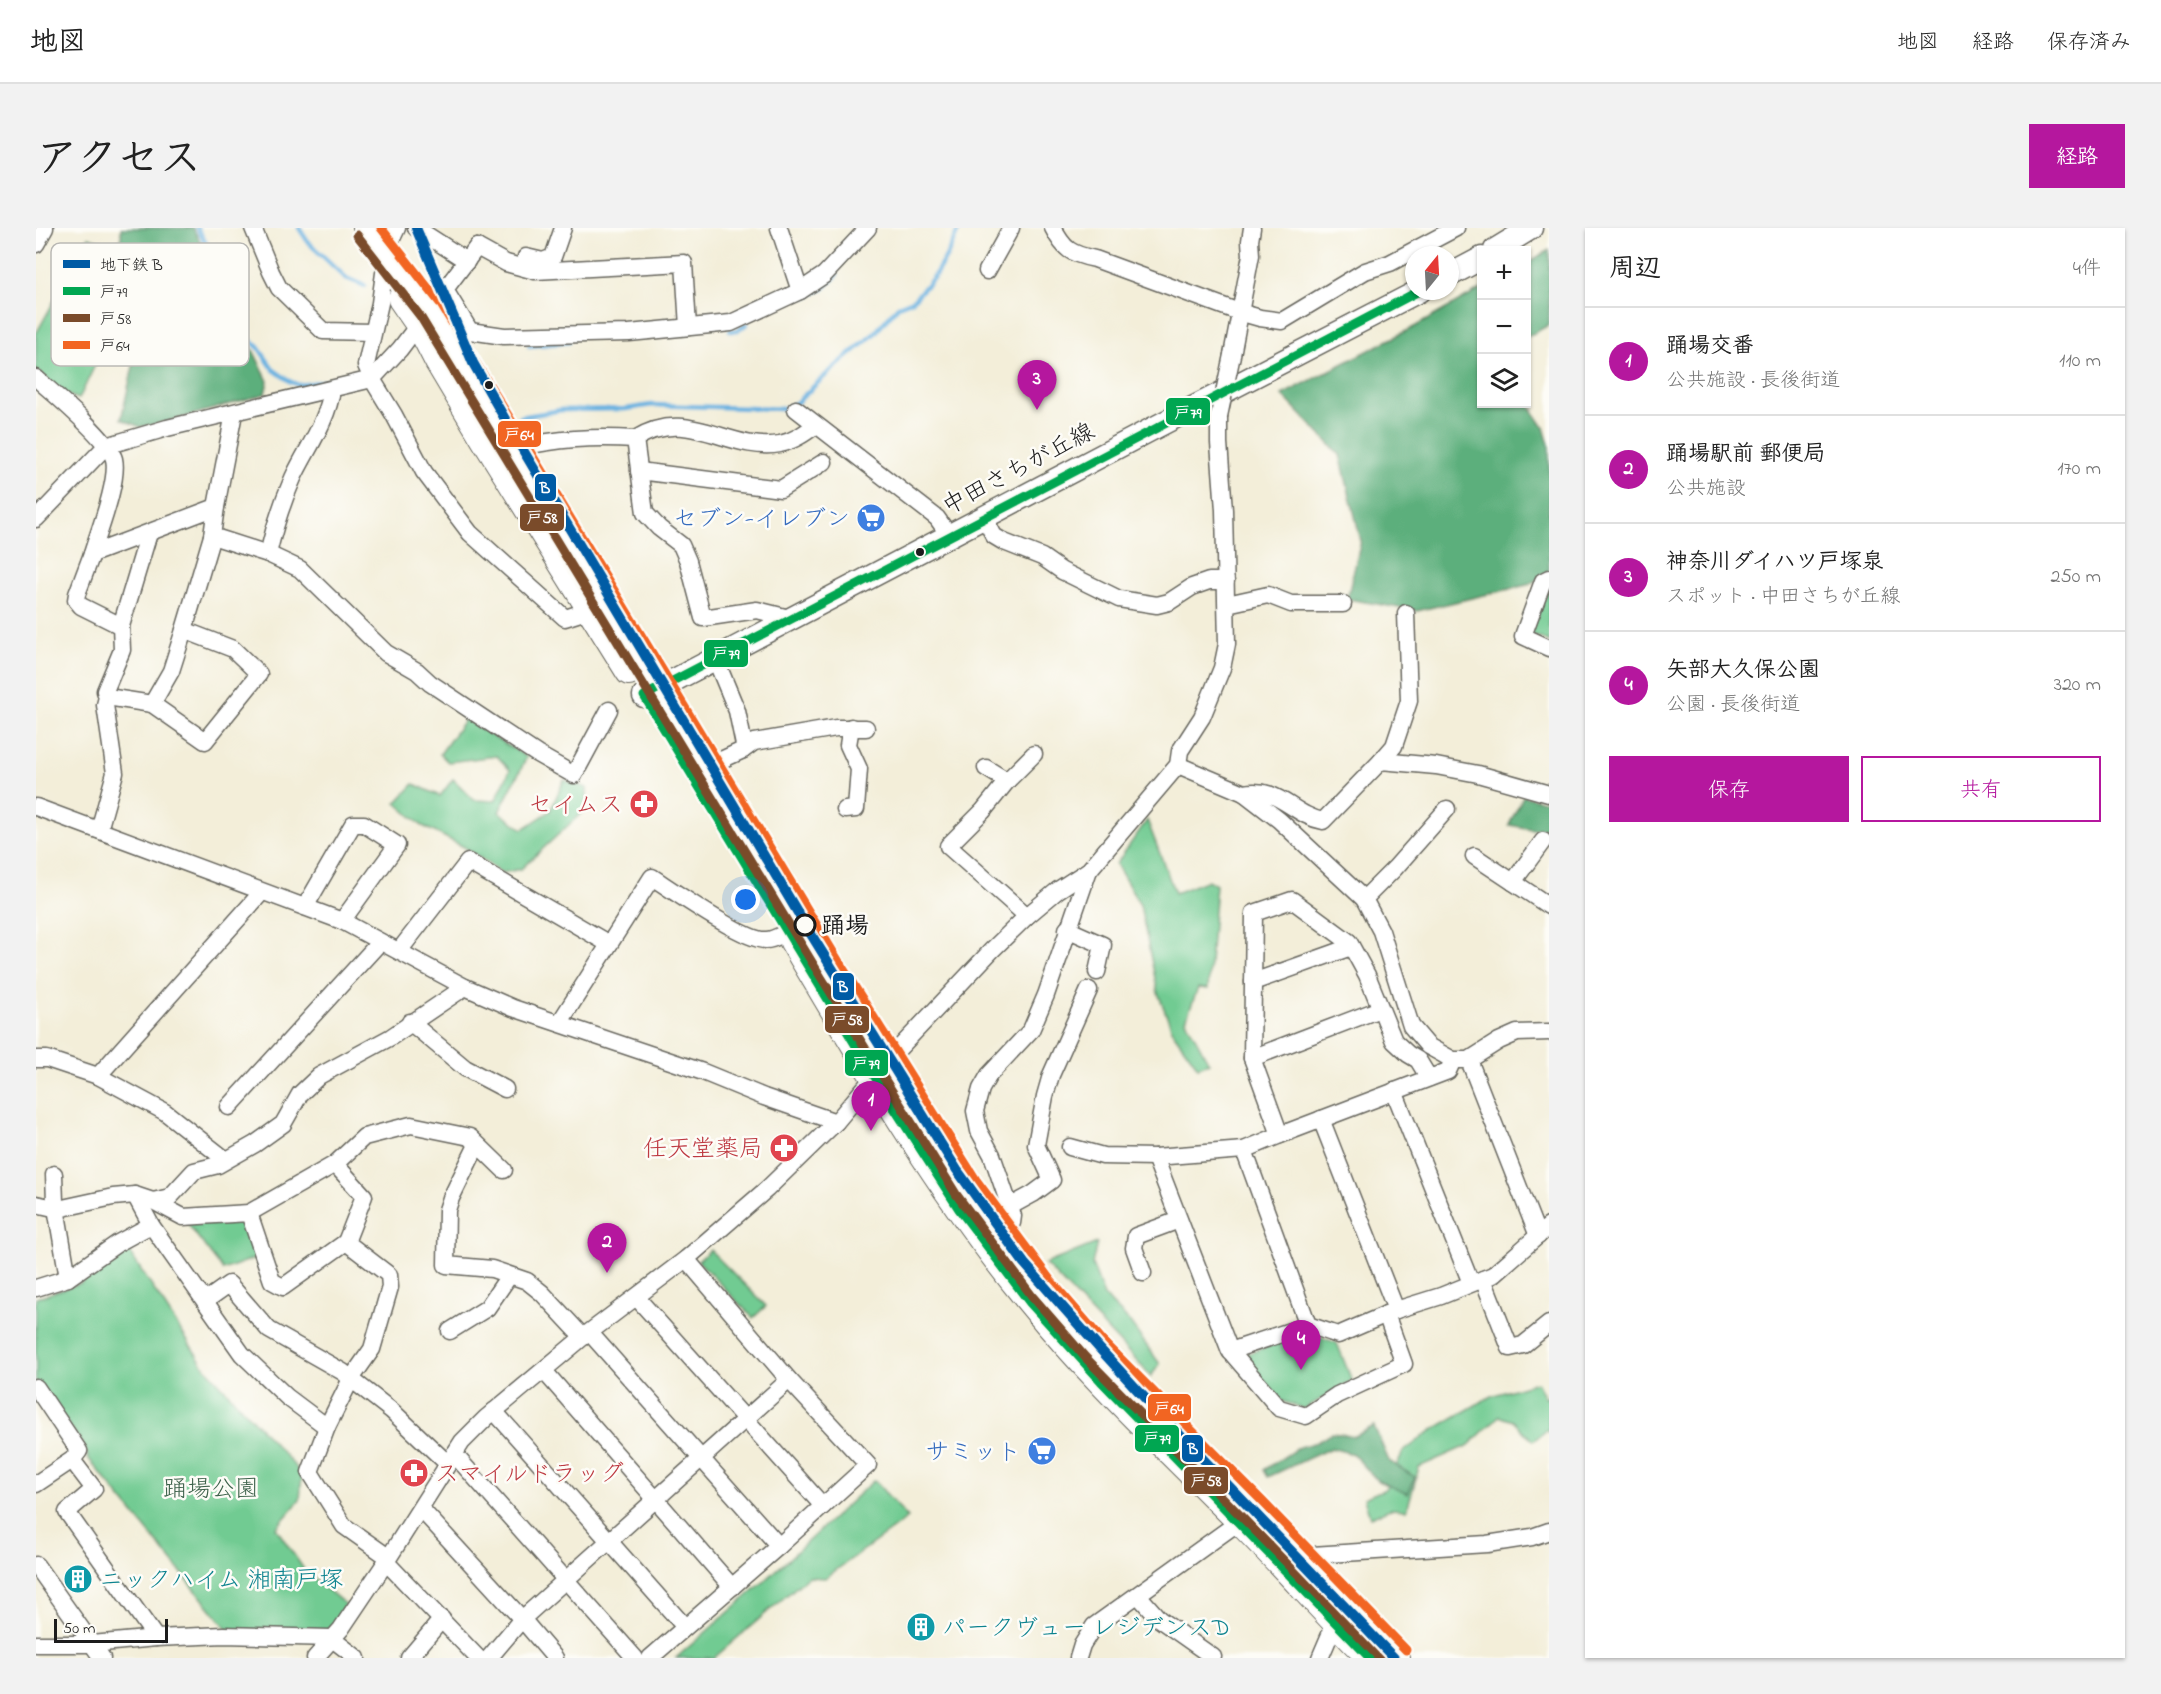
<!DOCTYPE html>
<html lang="ja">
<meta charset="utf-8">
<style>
:root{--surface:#fff;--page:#f2f2f2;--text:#222;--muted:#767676;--line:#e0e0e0;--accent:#b5179e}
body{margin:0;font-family:"Indie Flower","Klee One",sans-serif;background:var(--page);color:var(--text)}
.controls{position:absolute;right:18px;top:18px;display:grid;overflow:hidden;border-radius:0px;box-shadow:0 2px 4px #0004}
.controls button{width:54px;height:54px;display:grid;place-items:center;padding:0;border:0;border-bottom:2px solid var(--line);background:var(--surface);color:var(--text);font:30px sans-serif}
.compass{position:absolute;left:1369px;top:18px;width:54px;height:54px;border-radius:50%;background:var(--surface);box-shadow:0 2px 4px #0004;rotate:18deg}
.scale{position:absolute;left:18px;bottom:15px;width:114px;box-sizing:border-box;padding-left:6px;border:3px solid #1c1c1c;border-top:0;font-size:16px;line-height:21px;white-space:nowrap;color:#1c1c1c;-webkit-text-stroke:4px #fdfcf7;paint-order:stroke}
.you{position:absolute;left:710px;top:672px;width:21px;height:21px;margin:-15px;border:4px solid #fff;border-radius:50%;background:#1a73e8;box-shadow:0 0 0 9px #1a73e833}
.badge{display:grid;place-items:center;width:39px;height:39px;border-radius:50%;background:var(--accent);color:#fff;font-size:20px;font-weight:700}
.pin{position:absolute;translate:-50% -50px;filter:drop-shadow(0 2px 3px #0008)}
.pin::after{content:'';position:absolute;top:32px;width:21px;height:18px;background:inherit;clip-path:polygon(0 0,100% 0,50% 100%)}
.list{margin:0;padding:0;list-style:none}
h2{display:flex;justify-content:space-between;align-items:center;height:78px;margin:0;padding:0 24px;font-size:26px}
h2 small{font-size:20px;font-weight:400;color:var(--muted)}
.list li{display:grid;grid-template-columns:39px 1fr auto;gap:18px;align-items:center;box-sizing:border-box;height:108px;padding:0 24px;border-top:2px solid var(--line)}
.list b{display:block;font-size:22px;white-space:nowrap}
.list p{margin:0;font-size:20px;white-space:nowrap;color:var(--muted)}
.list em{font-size:20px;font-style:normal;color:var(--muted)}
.actions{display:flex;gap:12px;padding:18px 24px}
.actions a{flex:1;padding:14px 0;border:2px solid var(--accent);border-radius:0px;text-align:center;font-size:21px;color:var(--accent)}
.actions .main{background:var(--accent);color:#fff}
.icon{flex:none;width:33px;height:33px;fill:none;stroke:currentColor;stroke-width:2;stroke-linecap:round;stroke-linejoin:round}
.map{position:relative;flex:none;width:1513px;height:1430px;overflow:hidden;border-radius:0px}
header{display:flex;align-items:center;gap:36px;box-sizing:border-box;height:84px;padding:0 30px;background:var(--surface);border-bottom:2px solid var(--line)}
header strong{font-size:28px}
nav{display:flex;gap:33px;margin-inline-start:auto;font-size:21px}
.intro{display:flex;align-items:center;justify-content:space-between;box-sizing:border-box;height:144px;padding:0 36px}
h1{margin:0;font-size:42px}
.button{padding:15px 27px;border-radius:0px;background:var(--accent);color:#fff;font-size:21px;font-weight:700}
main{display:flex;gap:36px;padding:0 36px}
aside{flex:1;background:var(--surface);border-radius:0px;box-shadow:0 2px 4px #0004}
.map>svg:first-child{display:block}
</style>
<header>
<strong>地図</strong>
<nav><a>地図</a><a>経路</a><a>保存済み</a></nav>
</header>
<div class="intro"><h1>アクセス</h1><a class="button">経路</a></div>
<main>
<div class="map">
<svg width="1513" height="1430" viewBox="0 0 1513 1430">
<rect width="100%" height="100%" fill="#fdfcf7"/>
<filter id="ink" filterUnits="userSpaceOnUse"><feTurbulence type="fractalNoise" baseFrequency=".0167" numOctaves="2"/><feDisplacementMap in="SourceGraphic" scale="12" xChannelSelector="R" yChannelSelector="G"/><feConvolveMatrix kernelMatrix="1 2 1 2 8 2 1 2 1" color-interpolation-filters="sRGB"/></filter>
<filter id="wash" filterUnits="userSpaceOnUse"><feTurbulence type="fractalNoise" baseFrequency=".008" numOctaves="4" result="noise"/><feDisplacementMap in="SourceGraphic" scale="24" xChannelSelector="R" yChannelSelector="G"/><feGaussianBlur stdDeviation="1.35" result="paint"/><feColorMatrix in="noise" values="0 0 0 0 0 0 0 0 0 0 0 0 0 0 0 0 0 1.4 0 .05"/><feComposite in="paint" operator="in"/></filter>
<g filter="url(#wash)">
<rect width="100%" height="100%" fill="#f3eed9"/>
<g fill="#71cb92" stroke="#467457" stroke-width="1.5">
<polygon points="53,9 106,29 67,120 43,171 29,166 0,142 0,106"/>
<polygon points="1513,359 1513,414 1493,406"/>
<polygon points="429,491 491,529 463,584 487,601 514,583 528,552 551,560 551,580 485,641 466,645 428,619 385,597 360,575 378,556 404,568 417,551 438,572 459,573 474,542 461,528 412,534 404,526"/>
<polygon points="1111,592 1139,665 1172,652 1180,657 1172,761 1162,760 1150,792 1173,835 1162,839 1137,804 1122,765 1104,677 1080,636"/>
<polygon points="210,990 222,1029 187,1042 150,994"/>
<polygon points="1061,1015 1056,1036 1068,1068 1092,1092 1124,1136 1115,1148 1009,1036"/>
<polygon points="90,1019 168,1138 266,1246 264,1272 240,1300 269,1343 310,1377 293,1404 192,1402 53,1231 48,1218 0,1152 0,1070 45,1055"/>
<polygon points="674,1022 730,1078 717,1090 662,1033"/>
<polygon points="1271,1104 1301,1115 1316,1153 1268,1181 1246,1173 1209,1131 1211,1126"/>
<polygon points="1501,1154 1509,1169 1513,1168 1513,1204 1511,1202 1497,1213 1477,1193 1463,1188 1433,1217 1383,1239 1371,1282 1354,1281 1334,1289 1328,1270 1349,1261 1367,1224 1395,1203 1455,1168"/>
<polygon points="838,1252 872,1290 789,1350 772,1349 678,1430 640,1430 733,1349"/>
</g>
<g fill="#5caf7c" stroke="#3c664c" stroke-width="1.5">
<polygon points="85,0 157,0 182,48 191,93 218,124 232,153 229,166 135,193 104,199 85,191 98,134 67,120 65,54 85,10"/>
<polygon points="1513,22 1513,97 1491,109 1491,35"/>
<polygon points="1445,61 1446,176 1491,174 1508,199 1513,217 1513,342 1495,356 1381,383 1311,371 1325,313 1304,227 1246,167 1380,98"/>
<polygon points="1487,568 1513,574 1513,600 1495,601 1473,597"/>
<polygon points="1338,1198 1353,1233 1379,1249 1372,1266 1342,1253 1317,1226 1295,1220 1232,1249 1228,1242 1263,1219 1281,1214 1296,1205 1319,1208"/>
</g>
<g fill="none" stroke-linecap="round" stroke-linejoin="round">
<g stroke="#6ab2e1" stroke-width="4.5">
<polyline points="161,0 188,46 187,62 197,91 207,106 222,119 238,142 255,154 263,157 304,151"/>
<polyline points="263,0 272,14 310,50 329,58"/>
<polyline points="769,69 788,60 801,47"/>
<polyline points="694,103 702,102 711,96"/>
<polyline points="493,118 533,114"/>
<polyline points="485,189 525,182 590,181 616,177 749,181 760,175 791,146 838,106 862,78 877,72 897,50 911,27 923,0"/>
</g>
</g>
</g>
<g filter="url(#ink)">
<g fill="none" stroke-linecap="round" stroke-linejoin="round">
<g stroke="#67665e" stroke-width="19">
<g id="street">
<polyline points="217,0 235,44 243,60 287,103 337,104"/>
<polyline points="380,0 431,33"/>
<polyline points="743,0 764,63"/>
<path d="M1017,0c11,22 18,26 42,31l144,53 21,6 22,3 83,-50 25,-8 66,-35"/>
<polyline points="0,16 9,0"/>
<polyline points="441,19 470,35 499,43 648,35 652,99"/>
<polyline points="350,23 361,0"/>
<polyline points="490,29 507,33 517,29 527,0"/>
<polyline points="951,43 975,0"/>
<polyline points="348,45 344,75 330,137 336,151 358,187 388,244 434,305 529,390 554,382"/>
<polyline points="409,62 434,103 468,108 593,105 695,95 764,63 788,47 832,0"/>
<polyline points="1196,127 1215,27 1214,13 1216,0"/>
<path d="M0,150c16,14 73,62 78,81 5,21 -15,72 -22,95l124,-47 18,-94"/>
<polyline points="760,181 901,290 913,307"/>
<path d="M599,211c53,-34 94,14 145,5 14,-3 25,-11 36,-19"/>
<path d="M479,220c43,-9 76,-12 120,-9l10,74 14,15 22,17 7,16 15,57 54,-8 32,8"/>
<polyline points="603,243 745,261 788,234"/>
<polyline points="948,289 958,308 968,314 1006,329 1026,343 1083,371 1121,377 1133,374 1156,359 1173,353 1190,353"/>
<polyline points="0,291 70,218 131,200 336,151 364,121 441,19"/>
<polyline points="176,308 232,326 264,341 350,425 381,443 394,455 501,526 538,547 573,482"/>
<polyline points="56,326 41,366 40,372 45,378 85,398 86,422 69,463 71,469 116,476 169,513 223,446 197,421 148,402 176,308 180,279"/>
<path d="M232,326c6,-26 14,-51 25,-76 13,-28 35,-57 39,-89"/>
<polyline points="1513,350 1507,353 1487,408 1513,420"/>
<polyline points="1191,376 1232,367 1255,376 1307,376"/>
<polyline points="85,398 113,305"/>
<polyline points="679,430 701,483 708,517 707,522"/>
<polyline points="116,476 135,443 148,402"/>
<polyline points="1345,533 1358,518 1373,473 1370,385"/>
<polyline points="1142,537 1208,565 1243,592 1328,671 1345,703 1375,798 1392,818 1417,832 1433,832 1463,813 1481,805 1513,804"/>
<polyline points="670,539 707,522 718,514 800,500 830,500"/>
<polyline points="950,540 971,553 947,583 912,618 991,688"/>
<polyline points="971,553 998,526"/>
<path d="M1208,565c35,-7 48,22 79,28l58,-60 55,5 42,8 71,20"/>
<polyline points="0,579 306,693 429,759 477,780 667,844 728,869 800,894"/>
<polyline points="809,582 820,581 823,541 812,517 815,499"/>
<polyline points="63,602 79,545 69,477 71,469"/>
<polyline points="1438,628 1513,678"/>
<polyline points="1477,654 1507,613"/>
<polyline points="1328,671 1359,640 1411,581"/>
<polyline points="269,679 317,596 328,596 361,617 306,693"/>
<polyline points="1031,701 1067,717 1061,744"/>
<polyline points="363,723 432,634 573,716"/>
<polyline points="1217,754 1315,719"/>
<polyline points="374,794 429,840 469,861"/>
<path d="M524,794l92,-145c20,13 94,65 114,63 7,0 15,-5 22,-8"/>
<polyline points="1216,830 1344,781"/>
<polyline points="0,831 11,831 62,848 129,884 190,932"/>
<polyline points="1433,832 1502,1008"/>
<polyline points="62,848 226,664"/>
<polyline points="1358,863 1435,1055"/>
<polyline points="193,879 344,714"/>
<polyline points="1285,891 1360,1082"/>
<polyline points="1244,907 1216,830 1218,685 1256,672 1313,714 1331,747 1358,813 1372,826 1382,832 1393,850"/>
<polyline points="441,917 415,970 411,982 410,1037 456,1041 491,1053 506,1065 547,1109"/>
<polyline points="1034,919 1067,928 1119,929 1208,922 1244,907 1412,843 1417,832"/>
<polyline points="1208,922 1272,1097 1302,1107 1360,1082 1405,1068 1457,1047 1513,998"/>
<polyline points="1119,929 1194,1123 1272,1097"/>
<polyline points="299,936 328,909 375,897 434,909 468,942"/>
<polyline points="18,946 19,974 32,1050"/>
<polyline points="99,967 115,997 206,1126 251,1169 291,1199 315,1151 356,1183 412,1236"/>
<polyline points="117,973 134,969 158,943 182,937 219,916 247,896 264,866 283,848 355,809 429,759"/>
<polyline points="0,976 22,981 77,969 99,967 117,973 147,989 213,985 236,1053 247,1059 310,1014 353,1047 354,1059 336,1121 315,1151 307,1144 233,1102 193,1056 169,1073"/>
<polyline points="975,978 997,966 1016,952 1000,917 1009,868 1015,847 1053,762"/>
<polyline points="213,985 299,936 328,968 310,1014"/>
<polyline points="964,1006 976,995 977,988 956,927 943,903 939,883 945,861 953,847 995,802 1010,767 1053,642"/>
<polyline points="1107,1045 1098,1020 1100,1008 1143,992"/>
<polyline points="1447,1051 1474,1120 1487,1117 1513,1096"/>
<polyline points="0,1060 32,1050 82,1015 115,997"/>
<polyline points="601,1070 787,1278"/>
<polyline points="414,1103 451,1080 473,1048"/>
<polyline points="554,1105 743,1318"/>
<polyline points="1194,1123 1243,1180 1270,1188 1301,1167 1368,1136 1350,1086"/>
<polyline points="508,1143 696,1359"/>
<polyline points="0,1159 43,1223 36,1232 0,1256"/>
<polyline points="458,1183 649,1399"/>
<polyline points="291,1199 274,1244 308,1298 352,1329"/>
<polyline points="418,1226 599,1430"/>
<polyline points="36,1232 58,1261 31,1284 120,1410"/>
<polyline points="385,1281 486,1391 519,1430"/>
<polyline points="350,1334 442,1430"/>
<polyline points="1267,1334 1276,1327 1451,1316 1496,1309 1513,1303"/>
<polyline points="0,1337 66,1430"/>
<polyline points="1102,1367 1123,1391 1177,1429"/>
<polyline points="0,1416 56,1416 120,1410 188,1407 295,1410 321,1430"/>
<polyline points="279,1430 305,1401 350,1334 426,1214 450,1190 547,1109 650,1031 731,961 800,894 852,832 956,722 991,688 1022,662 1053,642 1142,537 1144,523 1166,489 1186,440 1191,416 1188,282 1183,215 1183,188"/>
<polyline points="373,1430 406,1391"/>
<polyline points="453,1430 486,1391 753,1152"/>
<polyline points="614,1430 743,1318 832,1237 753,1152 650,1031"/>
<polyline points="1042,1430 1046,1417 1058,1398 1211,1288"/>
<polyline points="1284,1430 1299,1395 1305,1388"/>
</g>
</g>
<g stroke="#67665e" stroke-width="25">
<g id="secondary">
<polyline points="1459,22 1495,0"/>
<polyline points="1414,47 1446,30"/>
<polyline points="608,468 1118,200 1383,63"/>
</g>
</g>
<g stroke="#67665e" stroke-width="28">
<g id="primary">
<polyline points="330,0 394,81 536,313 596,417 795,743 930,959 964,1006 1006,1061 1058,1121 1118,1183 1218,1282 1361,1430"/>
<polyline points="365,71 383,97 402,134 448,211 593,444"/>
<path d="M757,714c72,122 147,251 237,360 63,78 138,147 208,218 45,45 87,93 132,138"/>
</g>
</g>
<use href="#street" stroke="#fff" stroke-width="16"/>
<use href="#secondary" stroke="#fff" stroke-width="22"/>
<use href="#primary" stroke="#fff" stroke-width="26"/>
<g stroke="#67665e" stroke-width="19" stroke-linecap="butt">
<polyline id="street-bridge" points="1183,188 1196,127"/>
</g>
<use href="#street-bridge" stroke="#fff" stroke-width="16"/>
<g stroke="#fdfcf7" stroke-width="14">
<polyline id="bus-1" points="1334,1430 1065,1153 994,1075 923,981 851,869 608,468 1383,63"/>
</g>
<g stroke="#fdfcf7" stroke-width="14">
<polyline id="bus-2" points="321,7 384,88 785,749 920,966 996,1068 1049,1129 1344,1430"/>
</g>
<g stroke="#fdfcf7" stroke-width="14">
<polyline id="bus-3" points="345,0 404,75 805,737 940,952 1015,1053 1067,1113 1227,1274 1370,1422"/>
</g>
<use href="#bus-1" stroke="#00a651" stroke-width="9"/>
<use href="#bus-2" stroke="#7a4b2a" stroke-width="9"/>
<use href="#bus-3" stroke="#f26522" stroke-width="9"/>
<g stroke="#fdfcf7" stroke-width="15">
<polyline id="metro-1" points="380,0 437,135 481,212 765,690 921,942 988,1035 1063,1120 1118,1180 1358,1430"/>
</g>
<use href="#metro-1" stroke="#005ba5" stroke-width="10"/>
</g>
</g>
<defs>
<g id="supermarket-disc" transform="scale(1.5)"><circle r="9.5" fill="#3f7fe0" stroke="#fdfcf7"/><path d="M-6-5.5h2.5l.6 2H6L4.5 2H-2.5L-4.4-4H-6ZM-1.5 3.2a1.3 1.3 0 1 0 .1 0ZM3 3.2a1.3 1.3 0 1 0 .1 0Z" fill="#fff"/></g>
<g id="pharmacy-disc" transform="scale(1.5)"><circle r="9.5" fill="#e0444e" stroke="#fdfcf7"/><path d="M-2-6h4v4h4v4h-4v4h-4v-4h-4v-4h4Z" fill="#fff"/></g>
<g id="building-disc" transform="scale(1.5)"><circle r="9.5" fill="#0f9aa8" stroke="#fdfcf7"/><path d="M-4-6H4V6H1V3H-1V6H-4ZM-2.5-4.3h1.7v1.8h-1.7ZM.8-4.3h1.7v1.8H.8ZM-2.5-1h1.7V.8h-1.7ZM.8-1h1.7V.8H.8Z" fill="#fff"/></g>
</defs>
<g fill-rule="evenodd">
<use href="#supermarket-disc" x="835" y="290"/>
<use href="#pharmacy-disc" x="608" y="576"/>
<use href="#pharmacy-disc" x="748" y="920"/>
<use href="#supermarket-disc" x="1006" y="1223"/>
<use href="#pharmacy-disc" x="378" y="1245"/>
<use href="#building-disc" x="42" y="1351"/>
<use href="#building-disc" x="885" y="1399"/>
</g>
<g fill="#1c1c1c" stroke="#fdfcf7" stroke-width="2">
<circle cx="453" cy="157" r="5"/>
<circle cx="884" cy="324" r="5"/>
</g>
<circle fill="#fdfcf7" stroke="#1c1c1c" stroke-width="3" cx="769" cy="697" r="10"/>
<g text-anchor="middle" stroke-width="5" stroke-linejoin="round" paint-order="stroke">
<g font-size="24" fill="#1c1c1c" stroke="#fdfcf7">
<text transform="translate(982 240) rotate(-28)" y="8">中田さちが丘線</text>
</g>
<g font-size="24" fill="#366cbe" stroke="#fdfcf7" text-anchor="end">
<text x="814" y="298">セブン-イレブン</text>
<text x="985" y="1231">サミット</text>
</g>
<g font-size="24" fill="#be3a42" stroke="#fdfcf7" text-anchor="end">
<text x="587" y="584">セイムス</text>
<text x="727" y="928">任天堂薬局</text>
<text x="399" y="1253" text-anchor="start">スマイルドラッグ</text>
</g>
<g font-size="24" font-weight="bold" fill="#1c1c1c" stroke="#fdfcf7" text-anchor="start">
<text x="785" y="705">踊場</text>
</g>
<g font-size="24" fill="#3e624b" stroke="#fdfcf7">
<text x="175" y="1268">踊場公園</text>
</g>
<g font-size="24" fill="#0d838f" stroke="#fdfcf7" text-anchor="start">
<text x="63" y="1359">ニックハイム 湘南戸塚</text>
<text x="906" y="1407">パークヴュー レジデンスD</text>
</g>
</g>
<rect x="15" y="15" width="198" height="123" rx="9" fill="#fdfcf7" stroke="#bab9b5" stroke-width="1.5"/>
<rect x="27" y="32" width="27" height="8" fill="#005ba5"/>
<rect x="27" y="59" width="27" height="8" fill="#00a651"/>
<rect x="27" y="86" width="27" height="8" fill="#7a4b2a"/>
<rect x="27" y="113" width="27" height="8" fill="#f26522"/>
<g font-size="16" fill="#1c1c1c">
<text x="64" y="42">地下鉄 B</text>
<text x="64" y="69">戸79</text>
<text x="64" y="96">戸58</text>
<text x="64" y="123">戸64</text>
</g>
<g stroke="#fdfcf7" stroke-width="2">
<rect x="1129" y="169" width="46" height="29" rx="6" fill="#00a651"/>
<rect x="461" y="192" width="45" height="28" rx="6" fill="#f26522"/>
<rect x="498" y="245" width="23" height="29" rx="6" fill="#005ba5"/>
<rect x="483" y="275" width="46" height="29" rx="6" fill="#7a4b2a"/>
<rect x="667" y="411" width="46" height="29" rx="6" fill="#00a651"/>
<rect x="796" y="744" width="23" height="29" rx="6" fill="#005ba5"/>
<rect x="788" y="777" width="46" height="29" rx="6" fill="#7a4b2a"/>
<rect x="808" y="821" width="45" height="28" rx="6" fill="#00a651"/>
<rect x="1111" y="1165" width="45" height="29" rx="6" fill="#f26522"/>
<rect x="1098" y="1196" width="46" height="29" rx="6" fill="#00a651"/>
<rect x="1145" y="1206" width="23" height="29" rx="6" fill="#005ba5"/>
<rect x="1147" y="1238" width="46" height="29" rx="6" fill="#7a4b2a"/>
</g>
<g font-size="16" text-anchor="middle" font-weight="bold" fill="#fff">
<text x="1152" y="190">戸79</text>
<text x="483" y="212">戸64</text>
<text x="509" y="265">B</text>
<text x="506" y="295">戸58</text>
<text x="690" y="431">戸79</text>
<text x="807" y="764">B</text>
<text x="811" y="797">戸58</text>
<text x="830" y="841">戸79</text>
<text x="1133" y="1186">戸64</text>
<text x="1121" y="1216">戸79</text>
<text x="1157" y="1226">B</text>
<text x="1170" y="1258">戸58</text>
</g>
</svg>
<div class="controls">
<button>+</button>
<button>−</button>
<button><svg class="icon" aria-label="layers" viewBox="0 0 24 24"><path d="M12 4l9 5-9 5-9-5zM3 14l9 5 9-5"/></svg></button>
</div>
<svg class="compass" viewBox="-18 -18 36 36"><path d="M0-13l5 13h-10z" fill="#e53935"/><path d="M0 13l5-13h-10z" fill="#767676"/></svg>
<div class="scale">50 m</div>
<div class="you"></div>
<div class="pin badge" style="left:835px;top:903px">1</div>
<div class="pin badge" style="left:571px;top:1045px">2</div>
<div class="pin badge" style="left:1001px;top:182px">3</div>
<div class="pin badge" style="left:1265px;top:1142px">4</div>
</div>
<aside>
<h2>周辺<small>4件</small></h2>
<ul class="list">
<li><span class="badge">1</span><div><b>踊場交番</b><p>公共施設 · 長後街道</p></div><em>110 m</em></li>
<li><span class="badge">2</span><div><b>踊場駅前 郵便局</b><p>公共施設</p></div><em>170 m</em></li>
<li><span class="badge">3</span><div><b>神奈川ダイハツ戸塚泉</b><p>スポット · 中田さちが丘線</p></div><em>250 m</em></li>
<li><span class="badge">4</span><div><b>矢部大久保公園</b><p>公園 · 長後街道</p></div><em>320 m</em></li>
</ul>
<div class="actions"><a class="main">保存</a><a>共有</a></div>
</aside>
</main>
